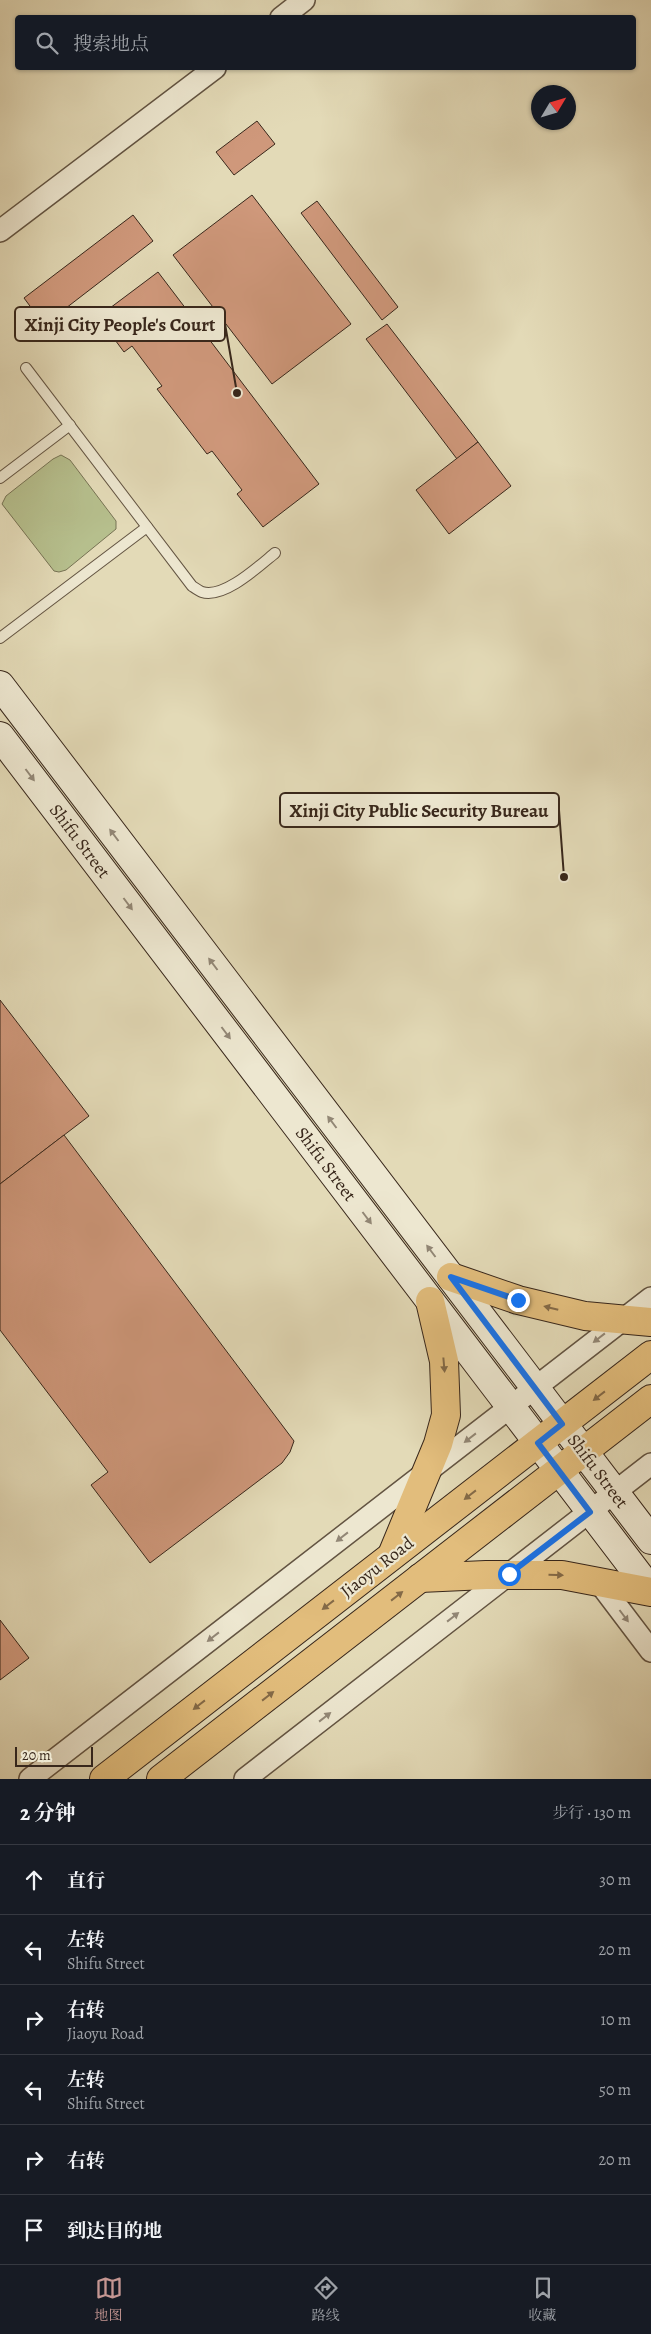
<!DOCTYPE html>
<html lang="zh">
<meta charset="utf-8">
<style>
:root{--surface:#171b24;--page:#242831;--text:#f1f3f6;--muted:#9ea1a6;--line:#363941;--accent:#c59692}
body{margin:0;font-family:Alegreya,"Noto Serif SC",serif;background:var(--page);color:var(--text)}
.compass{position:absolute;left:531px;top:85px;width:45px;height:45px;border-radius:50%;background:var(--surface);box-shadow:0 1px 4px #0004;rotate:52deg}
.scale{position:absolute;left:15px;bottom:12px;width:78px;box-sizing:border-box;padding-left:5px;border:2px solid #38271b;border-top:0;font-size:14px;line-height:18px;white-space:nowrap;color:#38271b;-webkit-text-stroke:4px #ede7d0;paint-order:stroke}
.stop{position:absolute;width:15px;height:15px;margin:-11px;border:4px solid #1a73e8;border-radius:50%;background:#fff}
.stop.end{background:#1a73e8;border-color:#fff;box-shadow:0 1px 5px #0008}
.list{margin:0;padding:0;list-style:none}
h2{display:flex;justify-content:space-between;align-items:center;height:65px;margin:0;padding:0 20px;font-size:21px}
h2 small{font-size:16px;font-weight:400;color:var(--muted)}
.list li{display:grid;grid-template-columns:32px 1fr auto;gap:15px;align-items:center;box-sizing:border-box;height:70px;padding:0 20px;border-top:1px solid var(--line)}
.list b{display:block;font-size:19px;white-space:nowrap}
.list p{margin:0;font-size:16px;white-space:nowrap;color:var(--muted)}
.list em{font-size:16px;font-style:normal;color:var(--muted)}
.icon{flex:none;width:28px;height:28px;fill:none;stroke:currentColor;stroke-width:2;stroke-linecap:round;stroke-linejoin:round}
.map{position:relative;flex:none;width:651px;height:1779px;overflow:hidden}
.search{position:absolute;background:var(--surface);box-shadow:0 1px 4px #0004;left:15px;right:15px;top:15px;height:55px;display:flex;align-items:center;gap:12px;box-sizing:border-box;padding:0 18px;border-radius:5px;color:var(--muted);font-size:19px}
.sheet{height:485px;background:var(--surface)}
nav{display:flex;justify-content:space-around;align-items:center;box-sizing:border-box;height:70px;border-top:1px solid var(--line);background:var(--surface);font-size:14px;color:var(--muted)}
nav a{display:grid;justify-items:center;gap:2px}
nav .on{color:var(--accent)}
.map>svg:first-child{display:block}
</style>
<div class="map">
<svg width="651" height="1779" viewBox="0 0 651 1779">
<rect width="100%" height="100%" fill="#e3dab7"/>
<filter id="stains"><feTurbulence type="fractalNoise" baseFrequency=".004" numOctaves="4"/><feColorMatrix values="0 0 0 0 .2 0 0 0 0 .09 0 0 0 0 .02 0 0 0 .5 -.17"/></filter>
<radialGradient id="worn" r=".72"><stop offset=".6" stop-color="#630" stop-opacity="0"/><stop offset="1" stop-color="#630" stop-opacity=".3"/></radialGradient>
<polygon fill="#b6bf8d" stroke="#777354" points="61,455 70,460 116,521 116,529 66,570 59,572 54,571 2,504 6,496 53,459"/>
<g fill="#cf987b" stroke="#38271b">
<polygon points="257,121 275,144 234,175 216,152"/>
<polygon points="252,195 351,324 272,384 173,255"/>
<polygon points="317,201 398,307 382,320 301,213"/>
<polygon points="133,215 153,241 44,325 24,298"/>
<polygon points="158,272 319,484 263,527 237,494 242,490 212,451 207,454 157,389 162,386 132,346 124,352 98,317"/>
<polygon points="387,324 478,442 457,459 366,339"/>
<polygon points="478,442 511,486 449,534 416,490"/>
<polygon points="0,1000 89,1116 0,1184"/>
<polygon points="64,1135 294,1441 290,1452 282,1463 150,1563 91,1485 108,1472 0,1330 0,1184"/>
<polygon points="0,1620 29,1658 0,1680"/>
</g>
<g fill="none" stroke-linecap="round" stroke-linejoin="round">
<g stroke="#635442" stroke-width="12">
<g id="service">
<path d="M26,368l166,218c3,2 7,5 10,6 22,7 57,-26 73,-39"/>
<polyline points="0,478 70,425"/>
<polyline points="0,638 147,527"/>
</g>
</g>
<g stroke="#635442" stroke-width="24">
<g id="minor">
<polyline points="281,18 304,0"/>
<polyline points="0,231 215,68"/>
<polyline points="598,1581 651,1651"/>
<polyline points="30,1779 651,1298"/>
<polyline points="245,1779 651,1464"/>
</g>
</g>
<g stroke="#38271b" stroke-width="30">
<g id="secondary">
<polyline points="0,685 651,1540"/>
<polyline points="0,736 651,1591"/>
</g>
</g>
<g stroke="#38271b" stroke-width="30">
<g id="primary">
<polyline points="451,1277 518,1300 585,1316 651,1322"/>
<polyline points="392,1555 438,1444 446,1415 444,1361 430,1301"/>
<polyline points="420,1578 486,1575 562,1575 651,1592"/>
<polyline points="104,1779 651,1355"/>
<polyline points="161,1779 651,1399"/>
</g>
</g>
<use href="#service" stroke="#ede7d0" stroke-width="10"/>
<use href="#minor" stroke="#ede7d0" stroke-width="21"/>
<use href="#secondary" stroke="#ede7d0" stroke-width="28"/>
<use href="#primary" stroke="#e2bd7c" stroke-width="28"/>
</g>
<defs><path id="oneway-solid" d="M-6-.8H1V-3.2L6.5 0L1 3.2V.8H-6Z" transform="scale(1.25)"/></defs>
<g fill="#928776">
<use href="#oneway-solid" transform="translate(30 775) rotate(53)"/>
<use href="#oneway-solid" transform="translate(114 835) rotate(-127)"/>
<use href="#oneway-solid" transform="translate(128 904) rotate(53)"/>
<use href="#oneway-solid" transform="translate(213 964) rotate(-127)"/>
<use href="#oneway-solid" transform="translate(226 1033) rotate(53)"/>
<use href="#oneway-solid" transform="translate(332 1122) rotate(-127)"/>
<use href="#oneway-solid" transform="translate(367 1218) rotate(53)"/>
<use href="#oneway-solid" transform="translate(431 1251) rotate(-127)"/>
<use href="#oneway-solid" transform="translate(599 1338) rotate(142)"/>
<use href="#oneway-solid" transform="translate(470 1438) rotate(142)"/>
<use href="#oneway-solid" transform="translate(342 1537) rotate(142)"/>
<use href="#oneway-solid" transform="translate(624 1616) rotate(53)"/>
<use href="#oneway-solid" transform="translate(453 1617) rotate(-38)"/>
<use href="#oneway-solid" transform="translate(213 1637) rotate(142)"/>
<use href="#oneway-solid" transform="translate(325 1717) rotate(-38)"/>
</g>
<g fill="#846a47">
<use href="#oneway-solid" transform="translate(551 1308) rotate(-166)"/>
<use href="#oneway-solid" transform="translate(444 1365) rotate(85)"/>
<use href="#oneway-solid" transform="translate(599 1396) rotate(142)"/>
<use href="#oneway-solid" transform="translate(470 1495) rotate(142)"/>
<use href="#oneway-solid" transform="translate(556 1575) rotate(2)"/>
<use href="#oneway-solid" transform="translate(397 1596) rotate(-38)"/>
<use href="#oneway-solid" transform="translate(328 1605) rotate(142)"/>
<use href="#oneway-solid" transform="translate(268 1696) rotate(-38)"/>
<use href="#oneway-solid" transform="translate(199 1705) rotate(142)"/>
</g>
<g fill="none" stroke-linecap="round" stroke-linejoin="round">
<polyline stroke="#1a73e8" stroke-width="6" points="509,1574 590,1512 538,1443 562,1424 451,1277 518,1300"/>
</g>
<g text-anchor="middle" stroke-width="4.5" stroke-linejoin="round" paint-order="stroke">
<g font-size="18" fill="#38271b" stroke="#ede7d0">
<text transform="translate(80 841) rotate(53)" y="6">Shifu Street</text>
<text transform="translate(326 1164) rotate(53)" y="6">Shifu Street</text>
<text transform="translate(598 1471) rotate(53)" y="6">Shifu Street</text>
<text transform="translate(377 1567) rotate(-38)" y="6">Jiaoyu Road</text>
</g>
</g>
<path fill="none" stroke="#38271b" stroke-width="2" d="M237 393L225 324M564 877L559 810"/>
<g fill="#38271b" stroke="#ede7d0" stroke-width="2">
<circle cx="237" cy="393" r="5"/>
<circle cx="564" cy="877" r="5"/>
</g>
<g fill="#ede7d0" stroke="#38271b" stroke-width="2">
<rect x="15" y="307" width="210" height="34" rx="5"/>
<rect x="280" y="793" width="279" height="34" rx="5"/>
</g>
<g font-size="19" text-anchor="middle" font-weight="bold" fill="#38271b">
<text x="120" y="331">Xinji City People's Court</text>
<text x="419" y="817">Xinji City Public Security Bureau</text>
</g>
<rect width="100%" height="100%" filter="url(#stains)"/>
<rect width="100%" height="100%" fill="url(#worn)"/>
</svg>
<svg class="compass" viewBox="-18 -18 36 36"><path d="M0-13l5 13h-10z" fill="#e53935"/><path d="M0 13l5-13h-10z" fill="#9ea1a6"/></svg>
<div class="scale">20 m</div>
<div class="stop" style="left:509px;top:1574px"></div>
<div class="stop end" style="left:518px;top:1300px"></div>
<div class="search"><svg class="icon" aria-label="search" viewBox="0 0 24 24"><circle cx="10" cy="10" r="6"/><path d="M15 15l6 6"/></svg>搜索地点</div>
</div>
<section class="sheet">
<h2>2 分钟<small>步行 · 130 m</small></h2>
<ul class="list">
<li><svg class="icon" aria-label="ahead" viewBox="0 0 24 24"><path d="M12 20V5M6 11l6-6 6 6"/></svg><div><b>直行</b></div><em>30 m</em></li>
<li><svg class="icon" aria-label="left" viewBox="0 0 24 24"><path d="M17 20v-9H6M10 6l-5 5 5 5"/></svg><div><b>左转</b><p>Shifu Street</p></div><em>20 m</em></li>
<li><svg class="icon" aria-label="right" viewBox="0 0 24 24"><path d="M7 20v-9h11M14 6l5 5-5 5"/></svg><div><b>右转</b><p>Jiaoyu Road</p></div><em>10 m</em></li>
<li><svg class="icon" aria-label="left" viewBox="0 0 24 24"><path d="M17 20v-9H6M10 6l-5 5 5 5"/></svg><div><b>左转</b><p>Shifu Street</p></div><em>50 m</em></li>
<li><svg class="icon" aria-label="right" viewBox="0 0 24 24"><path d="M7 20v-9h11M14 6l5 5-5 5"/></svg><div><b>右转</b></div><em>20 m</em></li>
<li><svg class="icon" aria-label="arrive" viewBox="0 0 24 24"><path d="M6 21V4h12l-3 4 3 4H6"/></svg><div><b>到达目的地</b></div></li>
</ul>
</section>
<nav>
<a class="on"><svg class="icon" aria-label="map" viewBox="0 0 24 24"><path d="M3 6l6-2 6 2 6-2v14l-6 2-6-2-6 2zM9 4v14M15 6v14"/></svg>地图</a>
<a><svg class="icon" aria-label="directions" viewBox="0 0 24 24"><path d="M12 3l9 9-9 9-9-9zM9 14v-3h6M13 9l2 2-2 2"/></svg>路线</a>
<a><svg class="icon" aria-label="saved" viewBox="0 0 24 24"><path d="M7 4h10v16l-5-4-5 4z"/></svg>收藏</a>
</nav>
